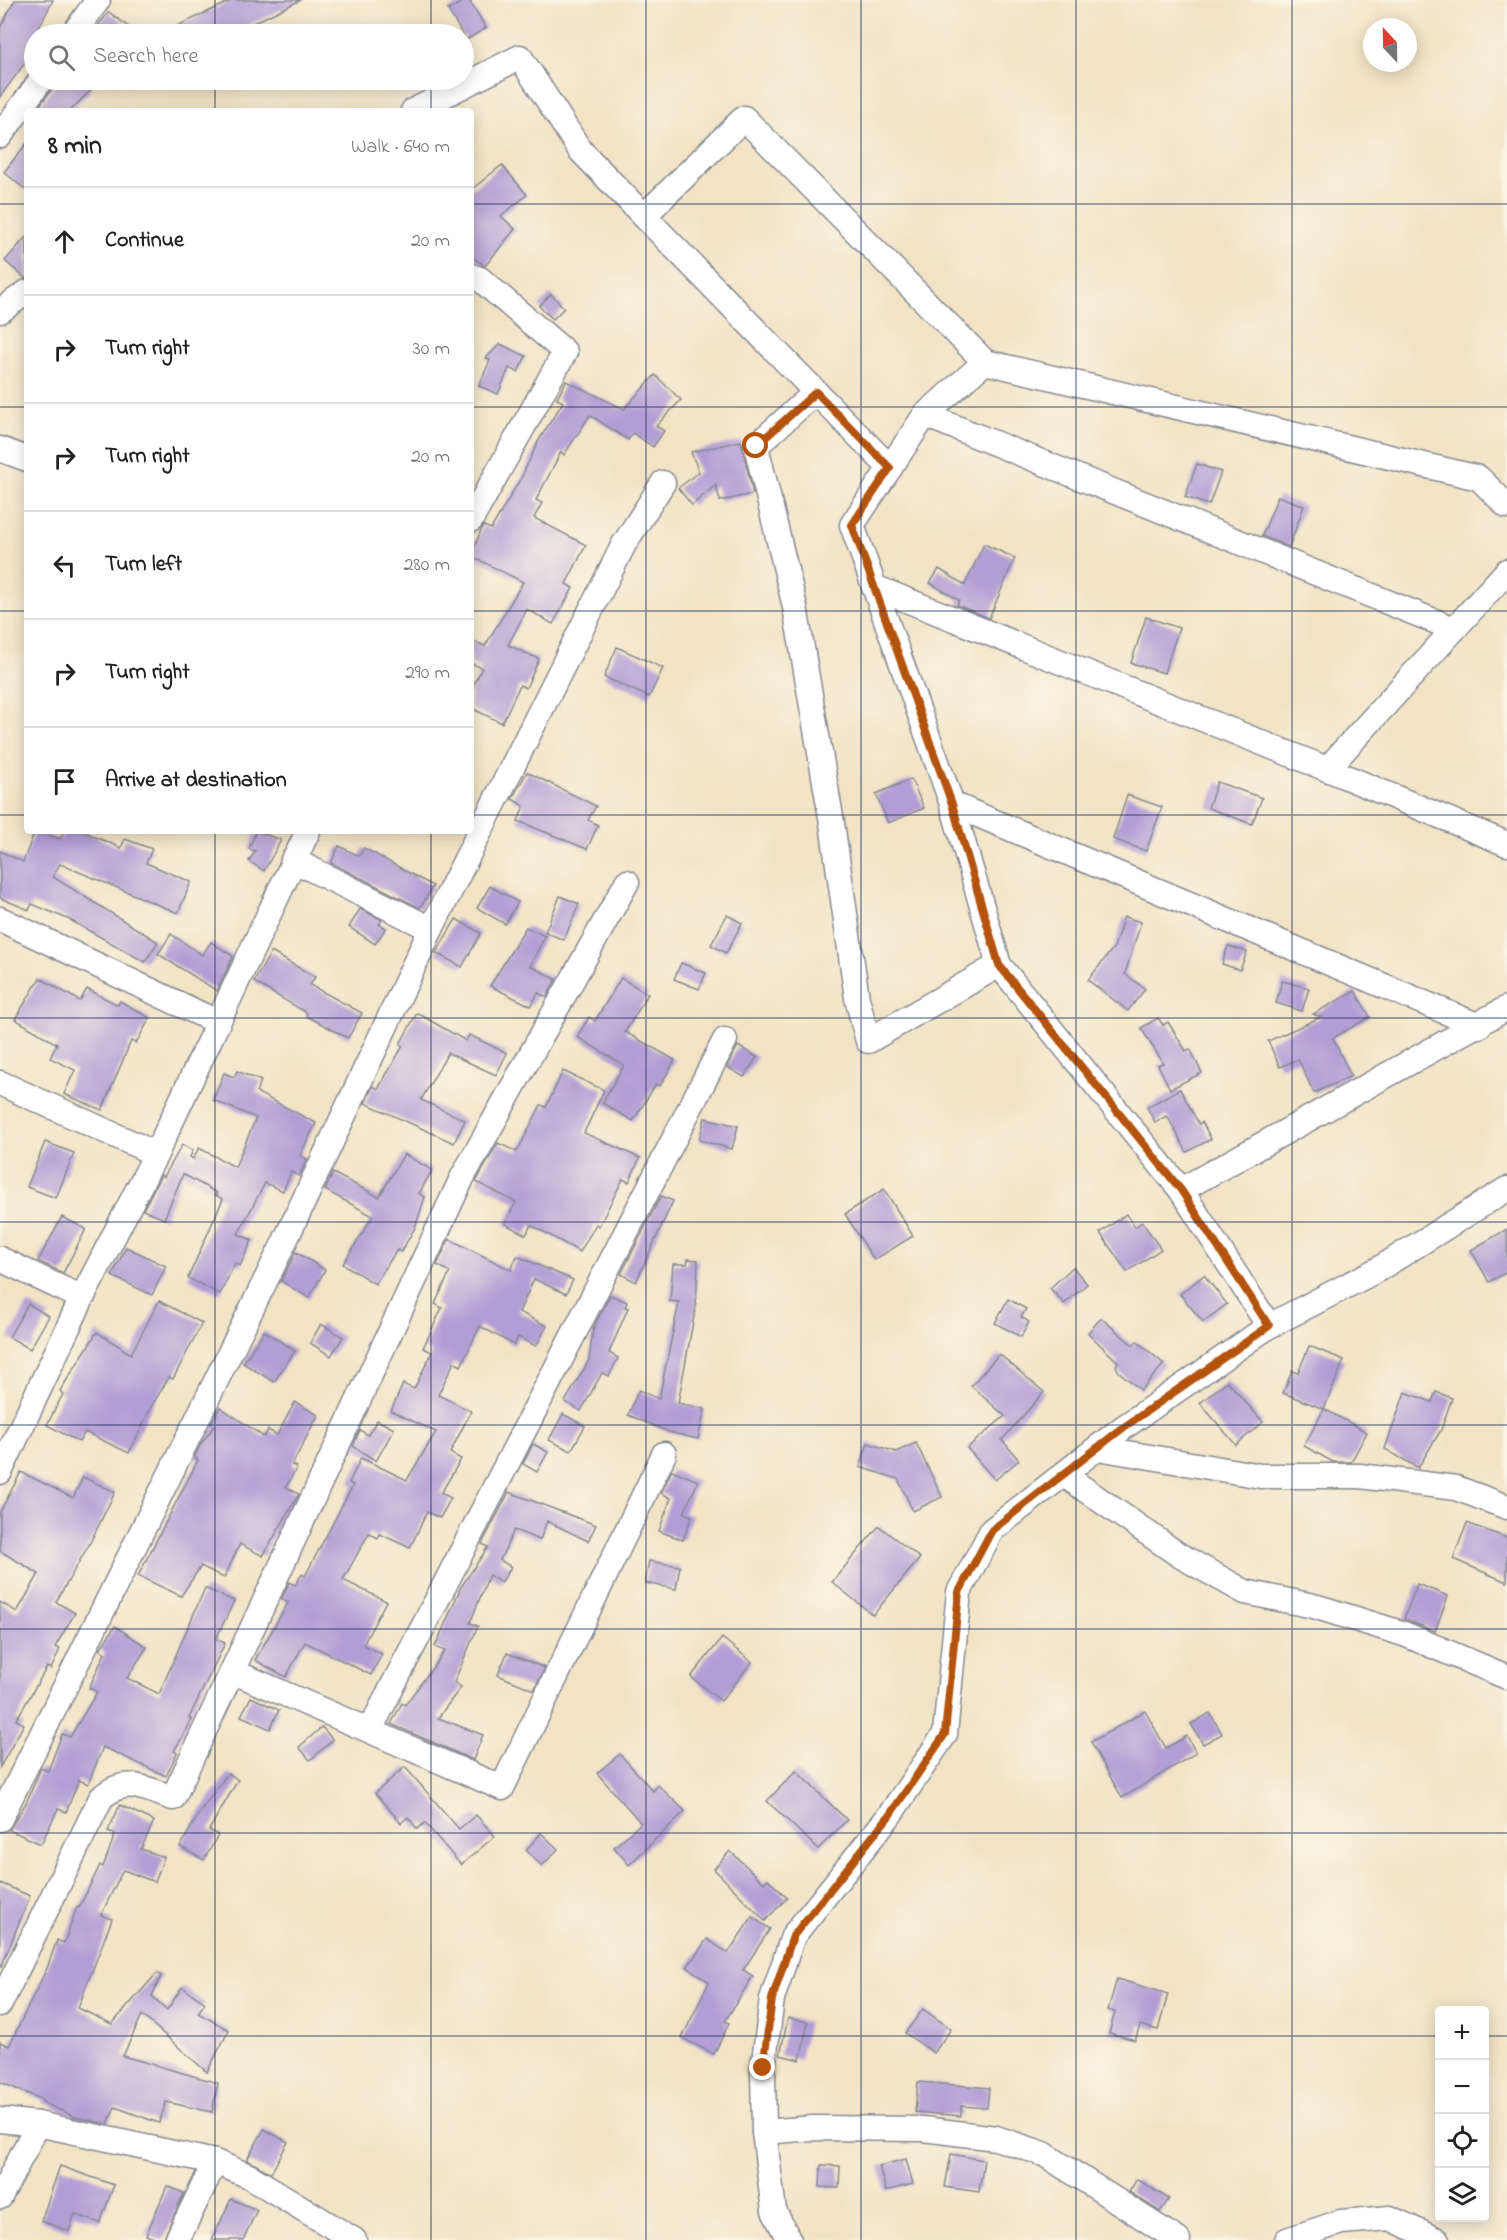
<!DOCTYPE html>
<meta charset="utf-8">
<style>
:root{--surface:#fff;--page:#f6f6f6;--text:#222;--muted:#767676;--line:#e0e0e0}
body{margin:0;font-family:"Indie Flower",sans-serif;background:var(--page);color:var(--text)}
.controls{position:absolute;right:18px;bottom:18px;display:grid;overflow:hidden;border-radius:6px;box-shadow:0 3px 15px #0003}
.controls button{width:54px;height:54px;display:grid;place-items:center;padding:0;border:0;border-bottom:2px solid var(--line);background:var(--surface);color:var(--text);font:30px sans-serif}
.compass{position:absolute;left:1363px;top:18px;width:54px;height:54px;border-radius:50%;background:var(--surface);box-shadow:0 3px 15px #0003;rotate:338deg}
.stop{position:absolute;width:18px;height:18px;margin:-14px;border:4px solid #b45309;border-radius:50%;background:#fff}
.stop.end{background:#b45309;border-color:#fff;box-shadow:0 2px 6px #0008}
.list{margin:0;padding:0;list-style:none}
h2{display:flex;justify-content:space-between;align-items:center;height:78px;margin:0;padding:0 24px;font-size:26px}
h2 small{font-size:20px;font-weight:400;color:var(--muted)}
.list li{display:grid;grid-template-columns:39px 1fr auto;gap:18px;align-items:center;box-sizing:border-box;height:108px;padding:0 24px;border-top:2px solid var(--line)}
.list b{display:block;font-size:22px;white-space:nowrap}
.list em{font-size:20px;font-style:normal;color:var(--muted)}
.icon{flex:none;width:33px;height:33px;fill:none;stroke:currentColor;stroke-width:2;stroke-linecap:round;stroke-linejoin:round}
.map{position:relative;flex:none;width:1507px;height:2240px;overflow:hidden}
.search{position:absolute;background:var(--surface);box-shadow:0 3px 15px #0003;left:24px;top:24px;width:450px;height:66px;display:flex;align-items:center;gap:15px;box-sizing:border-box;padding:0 21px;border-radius:33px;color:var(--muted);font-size:22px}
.panel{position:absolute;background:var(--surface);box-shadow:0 3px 15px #0003;left:24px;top:108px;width:450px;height:726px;border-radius:6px}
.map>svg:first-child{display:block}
</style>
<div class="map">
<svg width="1507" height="2240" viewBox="0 0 1507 2240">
<rect width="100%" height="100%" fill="#fcf5e5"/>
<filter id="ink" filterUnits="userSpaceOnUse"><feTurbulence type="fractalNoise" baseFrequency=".0167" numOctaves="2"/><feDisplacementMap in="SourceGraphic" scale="12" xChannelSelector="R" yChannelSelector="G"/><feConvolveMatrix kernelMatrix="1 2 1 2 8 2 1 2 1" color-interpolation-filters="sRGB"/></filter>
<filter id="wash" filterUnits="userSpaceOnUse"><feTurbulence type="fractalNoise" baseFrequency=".008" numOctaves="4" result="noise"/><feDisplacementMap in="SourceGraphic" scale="24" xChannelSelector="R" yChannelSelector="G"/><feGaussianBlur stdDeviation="1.35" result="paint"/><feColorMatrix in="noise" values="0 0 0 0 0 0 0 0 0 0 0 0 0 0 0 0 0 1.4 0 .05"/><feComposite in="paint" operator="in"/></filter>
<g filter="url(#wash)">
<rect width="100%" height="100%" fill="#f2e3c5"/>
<g id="blocks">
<g fill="#b39dd6">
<polygon points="15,0 53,0 26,53 30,56 0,97 0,28"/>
<polygon points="233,0 301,0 230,34 160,34"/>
<polygon points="466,0 469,0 486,28 466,40 448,10"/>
<polygon points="109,12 138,34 91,34"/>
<polygon points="59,80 81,80 91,90 70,111 45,111 40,105"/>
<polygon points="27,143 27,191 4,172"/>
<polygon points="502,165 527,195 501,216 515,229 485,266 471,256 471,190"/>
<polygon points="27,236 27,278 25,278 5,261"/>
<polygon points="551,294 564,308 553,319 539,306"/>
<polygon points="500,344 526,356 518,372 509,368 498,394 479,386 490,360 486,358"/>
<polygon points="655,375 681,400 656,426 664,431 653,447 633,433 628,440 590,415 564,455 561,452 536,500 542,503 534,518 586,545 566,584 573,588 553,624 527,609 508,645 539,659 526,688 520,685 502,723 471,708 471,690 482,668 471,663 471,640 485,646 523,582 471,556 482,528 484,526 491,529 521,478 539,440 563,402 557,399 566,381 624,409"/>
<polygon points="741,441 753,494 720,501 716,485 692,505 678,488 699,472 691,452"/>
<polygon points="1197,464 1221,472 1209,505 1185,497"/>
<polygon points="1278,496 1304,506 1289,547 1262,536"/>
<polygon points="984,544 1015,558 989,618 957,605 959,600 930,583 939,569 965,585"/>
<polygon points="1146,617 1179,628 1164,673 1131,663"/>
<polygon points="617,647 663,668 649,697 604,677"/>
<polygon points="527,772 596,806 588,820 598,825 587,849 518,821 524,806 512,799"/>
<polygon points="911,779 924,808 888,823 876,794"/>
<polygon points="1217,782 1262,798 1252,824 1208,808"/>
<polygon points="1127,795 1162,807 1146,851 1113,839"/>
<polygon points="35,831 60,839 64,831 82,831 121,848 125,839 152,849 146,863 191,882 178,913 60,864 53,877 158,942 145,962 70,920 32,904 29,910 0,898 0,851 23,862"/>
<polygon points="256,831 281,840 264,871 249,861 255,851 249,849"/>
<polygon points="339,846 359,856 364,848 433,886 420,908 331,863"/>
<polygon points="490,886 518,902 505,924 477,908"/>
<polygon points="560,896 579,904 564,940 545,932"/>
<polygon points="360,909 382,920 379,924 386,928 375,944 349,927"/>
<polygon points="727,915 742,923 726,953 711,945"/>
<polygon points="1124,917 1141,922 1125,974 1145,989 1128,1011 1088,980 1114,947"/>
<polygon points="456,919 481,933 462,967 436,953"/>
<polygon points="526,927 545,936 530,966 556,979 547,997 538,993 531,1006 490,986"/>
<polygon points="171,934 202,955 211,942 233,956 217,991 158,954"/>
<polygon points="1228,946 1247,952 1240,970 1222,964"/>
<polygon points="271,952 315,977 310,985 362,1013 348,1038 306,1016 307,1013 254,982"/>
<polygon points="681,963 706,973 699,989 674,979"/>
<polygon points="40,978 80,1001 87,989 118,1005 120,1001 150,1018 136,1043 131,1041 102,1110 64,1094 75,1070 50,1058 57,1044 15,1019"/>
<polygon points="621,978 648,994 625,1032 675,1060 660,1086 656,1084 633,1121 602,1103 624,1065 577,1037 589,1017 595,1021"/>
<polygon points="1282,981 1309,988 1302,1011 1276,1003"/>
<polygon points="1355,991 1370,1017 1333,1038 1351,1076 1314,1093 1298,1059 1280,1067 1268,1041 1321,1017 1313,1014"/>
<polygon points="417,1013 466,1041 469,1035 507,1053 496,1075 448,1053 421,1100 465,1120 454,1143 365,1103 373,1086 378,1089 403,1046 400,1044"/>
<polygon points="1158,1018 1163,1025 1168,1022 1186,1051 1190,1049 1202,1073 1170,1089 1158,1065 1163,1063 1141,1028"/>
<polygon points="738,1046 757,1057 744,1077 727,1067"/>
<polygon points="237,1071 261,1081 256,1092 316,1123 300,1155 307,1159 299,1176 291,1172 283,1191 265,1183 238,1234 252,1240 240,1266 235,1263 220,1294 188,1278 223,1199 215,1195 217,1193 183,1174 164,1219 143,1210 161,1175 164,1177 182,1145 193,1150 190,1157 193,1159 199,1148 235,1167 256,1118 213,1100 224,1073 234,1077"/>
<polygon points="563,1071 604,1090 584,1133 640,1158 629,1182 623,1179 599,1226 596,1224 580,1252 531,1225 526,1235 505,1224 516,1202 476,1182 498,1143 517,1152 541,1105 546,1107"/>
<polygon points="1180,1089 1199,1124 1202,1122 1211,1139 1187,1152 1167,1116 1155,1122 1147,1107"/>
<polygon points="705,1118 738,1126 732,1149 699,1140"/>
<polygon points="45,1142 74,1153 56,1198 27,1187"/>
<polygon points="404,1154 432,1170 419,1194 425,1197 415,1228 401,1252 397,1250 375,1284 343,1264 373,1216 325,1190 333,1173 379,1197"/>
<polygon points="884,1189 913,1236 874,1260 845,1214"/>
<polygon points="661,1196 673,1201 636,1282 621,1274"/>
<polygon points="1126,1214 1135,1227 1142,1222 1161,1249 1127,1272 1100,1233"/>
<polygon points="62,1217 86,1229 63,1273 38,1261"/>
<polygon points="1507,1229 1507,1272 1489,1282 1471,1250"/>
<polygon points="449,1239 511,1270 517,1256 573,1280 566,1294 534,1279 519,1312 547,1326 536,1346 518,1337 514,1345 480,1326 461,1366 454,1362 438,1395 471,1411 450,1453 461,1459 441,1493 451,1498 440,1518 427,1512 410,1548 380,1534 378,1538 369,1533 343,1580 386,1601 363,1645 382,1654 371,1675 305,1642 286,1677 255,1660 288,1603 282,1599 289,1582 295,1585 302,1574 305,1576 353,1485 349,1483 361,1458 407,1480 436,1432 391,1411 403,1384 414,1389 432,1352 423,1348 442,1308 435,1304 450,1272 437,1265"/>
<polygon points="126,1247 166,1266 152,1295 112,1276"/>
<polygon points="296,1252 325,1270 309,1298 281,1281"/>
<polygon points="688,1259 698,1260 696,1306 678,1403 705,1409 698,1439 669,1432 628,1415 639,1390 659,1399 679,1302 670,1301 673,1264 687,1264"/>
<polygon points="1073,1267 1087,1284 1064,1304 1050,1288"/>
<polygon points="1204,1275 1227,1304 1203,1322 1180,1294"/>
<polygon points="610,1295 627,1302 625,1307 628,1308 609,1353 618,1358 609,1376 602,1373 581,1411 565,1402 589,1360 593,1329"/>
<polygon points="1008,1299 1026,1309 1021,1317 1029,1322 1021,1337 995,1323"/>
<polygon points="159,1301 202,1323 173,1379 169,1377 154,1402 129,1453 85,1432 79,1442 47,1425 63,1394 60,1391 97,1332 131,1354"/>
<polygon points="28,1304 49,1316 30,1349 9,1337"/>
<polygon points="1101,1318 1133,1345 1137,1341 1164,1364 1141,1390 1119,1372 1116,1366 1118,1362 1088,1333"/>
<polygon points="321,1324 343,1337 331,1356 310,1343"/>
<polygon points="264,1331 295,1351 274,1382 243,1363"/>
<polygon points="1309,1346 1344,1360 1324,1409 1283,1393 1292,1371 1298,1373"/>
<polygon points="999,1354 1044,1392 1002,1440 1019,1460 995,1480 967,1448 1005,1416 971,1386"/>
<polygon points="1227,1381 1263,1422 1236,1445 1200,1403"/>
<polygon points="1405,1392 1432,1402 1436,1392 1452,1398 1441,1430 1418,1468 1385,1449"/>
<polygon points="295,1402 318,1415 292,1465 297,1467 286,1487 299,1494 263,1556 240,1544 224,1578 201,1566 181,1596 138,1576 198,1460 194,1457 201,1444 214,1426 211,1424 220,1407 264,1437 268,1430 277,1435"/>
<polygon points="1324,1409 1367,1432 1351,1462 1333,1462 1304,1446"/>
<polygon points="563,1414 585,1426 571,1451 549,1440"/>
<polygon points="377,1420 394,1429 376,1461 353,1446 360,1430 368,1435"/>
<polygon points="868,1443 896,1452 916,1443 942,1497 913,1511 898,1479 860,1467"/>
<polygon points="533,1444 548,1452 537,1472 523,1464"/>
<polygon points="672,1470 698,1481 684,1513 692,1516 683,1540 659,1531 671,1498 661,1493"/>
<polygon points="21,1472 73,1498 83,1477 115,1492 90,1543 56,1602 75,1613 55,1647 60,1649 51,1669 47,1667 16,1720 24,1724 0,1767 0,1602 17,1612 39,1574 0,1551 0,1512"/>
<polygon points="509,1492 596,1525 588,1541 547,1521 540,1540 514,1530 500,1560 511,1567 501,1583 489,1575 470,1623 478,1626 454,1682 461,1687 438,1718 483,1735 473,1760 391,1724 402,1703 405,1705 445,1651 435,1647 461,1587 488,1547 482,1544"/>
<polygon points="1467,1523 1507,1538 1507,1582 1453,1559"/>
<polygon points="879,1526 920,1558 873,1615 832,1582"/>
<polygon points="649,1561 680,1566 676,1589 645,1583"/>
<polygon points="1417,1584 1448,1596 1435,1631 1404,1619"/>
<polygon points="205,1588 234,1601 216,1639 225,1643 189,1718 192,1720 174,1751 177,1753 166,1776 103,1747 88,1784 79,1780 66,1812 58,1809 41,1844 9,1830 26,1803 41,1768 48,1771 62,1734 70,1737 97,1692 89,1688 105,1653 100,1649 115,1626 147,1647 127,1678 159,1694"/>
<polygon points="722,1638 752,1662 721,1701 691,1677"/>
<polygon points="507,1653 545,1668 534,1690 498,1675"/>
<polygon points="251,1697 279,1710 270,1729 241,1716"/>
<polygon points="1145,1711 1166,1748 1187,1736 1196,1753 1122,1798 1091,1742"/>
<polygon points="1210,1713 1222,1734 1203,1744 1191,1724"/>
<polygon points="322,1727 333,1740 310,1760 299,1747"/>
<polygon points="620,1754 653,1791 658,1785 685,1811 629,1865 614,1847 641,1823 597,1773"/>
<polygon points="405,1767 459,1829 476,1815 495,1836 461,1865 425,1823 417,1829 408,1817 401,1823 375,1793"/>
<polygon points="796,1771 847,1820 818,1849 767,1801"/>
<polygon points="228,1773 238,1780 209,1830 218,1835 204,1860 180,1847 201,1810"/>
<polygon points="120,1805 154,1821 141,1849 164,1857 155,1882 123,1870 101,1915 112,1919 78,2008 112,2024 157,1973 161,1976 152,1996 167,2010 182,1987 205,2003 198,2013 229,2030 207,2072 142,2015 123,2056 218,2083 212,2112 166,2102 159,2123 115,2107 108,2124 75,2117 42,2102 43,2100 0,2082 0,2042 9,2046 47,1968 57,1940 64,1943 77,1907 79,1908 100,1865 103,1867 115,1834 108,1831"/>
<polygon points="541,1833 558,1849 542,1866 526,1850"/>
<polygon points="730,1851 764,1883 768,1879 787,1898 765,1921 714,1869"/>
<polygon points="0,1883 30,1896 1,1967 0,1967"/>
<polygon points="752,1917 770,1929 743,1970 753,1976 725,2021 729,2023 714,2054 682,2038 709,1982 687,1967 707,1939 728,1953"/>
<polygon points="1117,1979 1168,1994 1158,2030 1140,2025 1135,2040 1109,2033 1115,2012 1108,2010"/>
<polygon points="923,2009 951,2029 934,2053 905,2033"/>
<polygon points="788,2018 808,2022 800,2060 780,2055"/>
<polygon points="918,2082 989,2088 987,2108 961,2106 961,2116 915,2112"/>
<polygon points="264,2129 288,2142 271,2173 247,2160"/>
<polygon points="951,2154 984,2160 979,2192 945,2187"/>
<polygon points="906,2159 913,2184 886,2191 879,2166"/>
<polygon points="821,2165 840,2166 839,2188 820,2187"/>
<polygon points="60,2166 114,2185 100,2223 75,2214 69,2231 41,2221"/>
<polygon points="1137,2179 1169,2199 1160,2212 1129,2192"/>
<polygon points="167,2186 184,2193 163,2240 158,2240 146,2235"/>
<polygon points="231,2199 257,2210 243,2240 212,2240"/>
</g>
</g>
</g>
<g filter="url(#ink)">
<use href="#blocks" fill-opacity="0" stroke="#868992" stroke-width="1.5"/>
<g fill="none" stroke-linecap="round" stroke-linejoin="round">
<g stroke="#868992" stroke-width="27">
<g id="minor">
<polyline points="73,34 98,0"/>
<polyline points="413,111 520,57 580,150 644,216 744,118 985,362 1479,478 1507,506"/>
<polyline points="0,136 41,80"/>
<polyline points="644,216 890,468"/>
<polyline points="471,276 480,279 565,352 471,520"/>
<polyline points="0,311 27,292"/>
<polyline points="816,392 756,446 795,607 832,823 857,998 868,1041 999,965"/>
<polyline points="925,415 985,362"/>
<polyline points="0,449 27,459"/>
<polyline points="1507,571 1327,769 1507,844"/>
<polyline points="874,587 1327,769"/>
<polyline points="1454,629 925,415 852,525 952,804 999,965 1181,1190 1507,1008"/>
<polyline points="952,804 1479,1026"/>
<polyline points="293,860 431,929"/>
<polyline points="0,919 217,1022"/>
<polyline points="0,1083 156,1154"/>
<polyline points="1181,1190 1269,1326"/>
<polyline points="0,1259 82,1298"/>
<polyline points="1098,1448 1261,1476 1360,1476 1456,1488 1507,1507"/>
<polyline points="0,1472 82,1298 156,1154 308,831"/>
<polyline points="1064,1475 1179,1555 1245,1592 1314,1606 1404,1634 1507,1677"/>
<polyline points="234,1672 502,1788 664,1454"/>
<polyline points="370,1730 725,1040"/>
<polyline points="0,1819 284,1243 431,929 624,544 663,483"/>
<path d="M0,2004l101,-206c25,-23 43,-9 72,0l289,-620 165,-296"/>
<polyline points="0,2120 38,2124 215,2162 249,2176 354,2240"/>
<polyline points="764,2132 813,2128 923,2129 996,2138 1044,2154 1178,2240"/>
<polyline points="0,2197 38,2124"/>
<polyline points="177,2240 215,2162"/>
<polyline points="789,2240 774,2211 764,2132 763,2068 772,1999 793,1936 889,1816 945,1734 959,1592 992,1530 1124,1427 1269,1326 1377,1270 1507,1189"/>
<polyline points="1287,2240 1341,2222 1390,2218 1437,2240"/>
</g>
</g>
<use href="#minor" stroke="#fff" stroke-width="24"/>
</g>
</g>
<g fill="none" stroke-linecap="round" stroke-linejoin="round" filter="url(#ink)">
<polyline stroke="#b45309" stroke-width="8" points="756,446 816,392 890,468 852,525 952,804 999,965 1181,1190 1269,1326 1124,1427 992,1530 959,1592 945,1734 889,1816 793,1936 772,1999 763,2068"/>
</g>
<path fill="none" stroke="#1b2f5e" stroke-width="1.5" stroke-opacity="0.55" d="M215,0v34M431,0v34M646,0v2240M861,0v2240M1076,0v2240M1292,0v2240M215,80v31M431,80v31M0,204h27M471,204h1036M0,407h27M471,407h1036M0,611h27M471,611h1036M0,815h27M471,815h1036M215,831v1409M431,831v1409M0,1018h1507M0,1222h1507M0,1425h1507M0,1629h1507M0,1833h1507M0,2036h1440M1484,2036h23"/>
</svg>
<div class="controls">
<button>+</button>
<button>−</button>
<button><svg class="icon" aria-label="locate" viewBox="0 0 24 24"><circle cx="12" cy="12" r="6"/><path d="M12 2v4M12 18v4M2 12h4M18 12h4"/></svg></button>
<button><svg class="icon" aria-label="layers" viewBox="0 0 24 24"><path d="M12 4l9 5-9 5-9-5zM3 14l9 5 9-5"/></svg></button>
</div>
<svg class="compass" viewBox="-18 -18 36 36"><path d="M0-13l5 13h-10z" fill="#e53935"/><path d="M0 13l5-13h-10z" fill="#767676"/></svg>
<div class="stop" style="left:756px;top:446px"></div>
<div class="stop end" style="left:763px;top:2068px"></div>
<div class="search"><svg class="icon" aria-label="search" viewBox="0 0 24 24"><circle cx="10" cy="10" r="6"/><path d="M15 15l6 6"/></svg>Search here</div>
<section class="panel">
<h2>8 min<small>Walk · 640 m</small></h2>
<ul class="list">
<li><svg class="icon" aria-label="ahead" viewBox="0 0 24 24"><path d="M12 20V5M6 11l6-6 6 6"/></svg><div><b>Continue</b></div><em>20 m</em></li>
<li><svg class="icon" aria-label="right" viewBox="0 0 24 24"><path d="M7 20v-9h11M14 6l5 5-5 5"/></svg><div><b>Turn right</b></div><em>30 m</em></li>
<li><svg class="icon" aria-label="right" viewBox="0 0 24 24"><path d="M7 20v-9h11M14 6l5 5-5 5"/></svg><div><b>Turn right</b></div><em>20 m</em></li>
<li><svg class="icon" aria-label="left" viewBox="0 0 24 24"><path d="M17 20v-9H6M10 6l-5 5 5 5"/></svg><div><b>Turn left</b></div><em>280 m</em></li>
<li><svg class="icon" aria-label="right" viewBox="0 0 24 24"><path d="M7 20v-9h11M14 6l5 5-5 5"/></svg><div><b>Turn right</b></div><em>290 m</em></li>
<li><svg class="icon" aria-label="arrive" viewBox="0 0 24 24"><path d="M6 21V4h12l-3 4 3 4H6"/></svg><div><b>Arrive at destination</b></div></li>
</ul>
</section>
</div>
